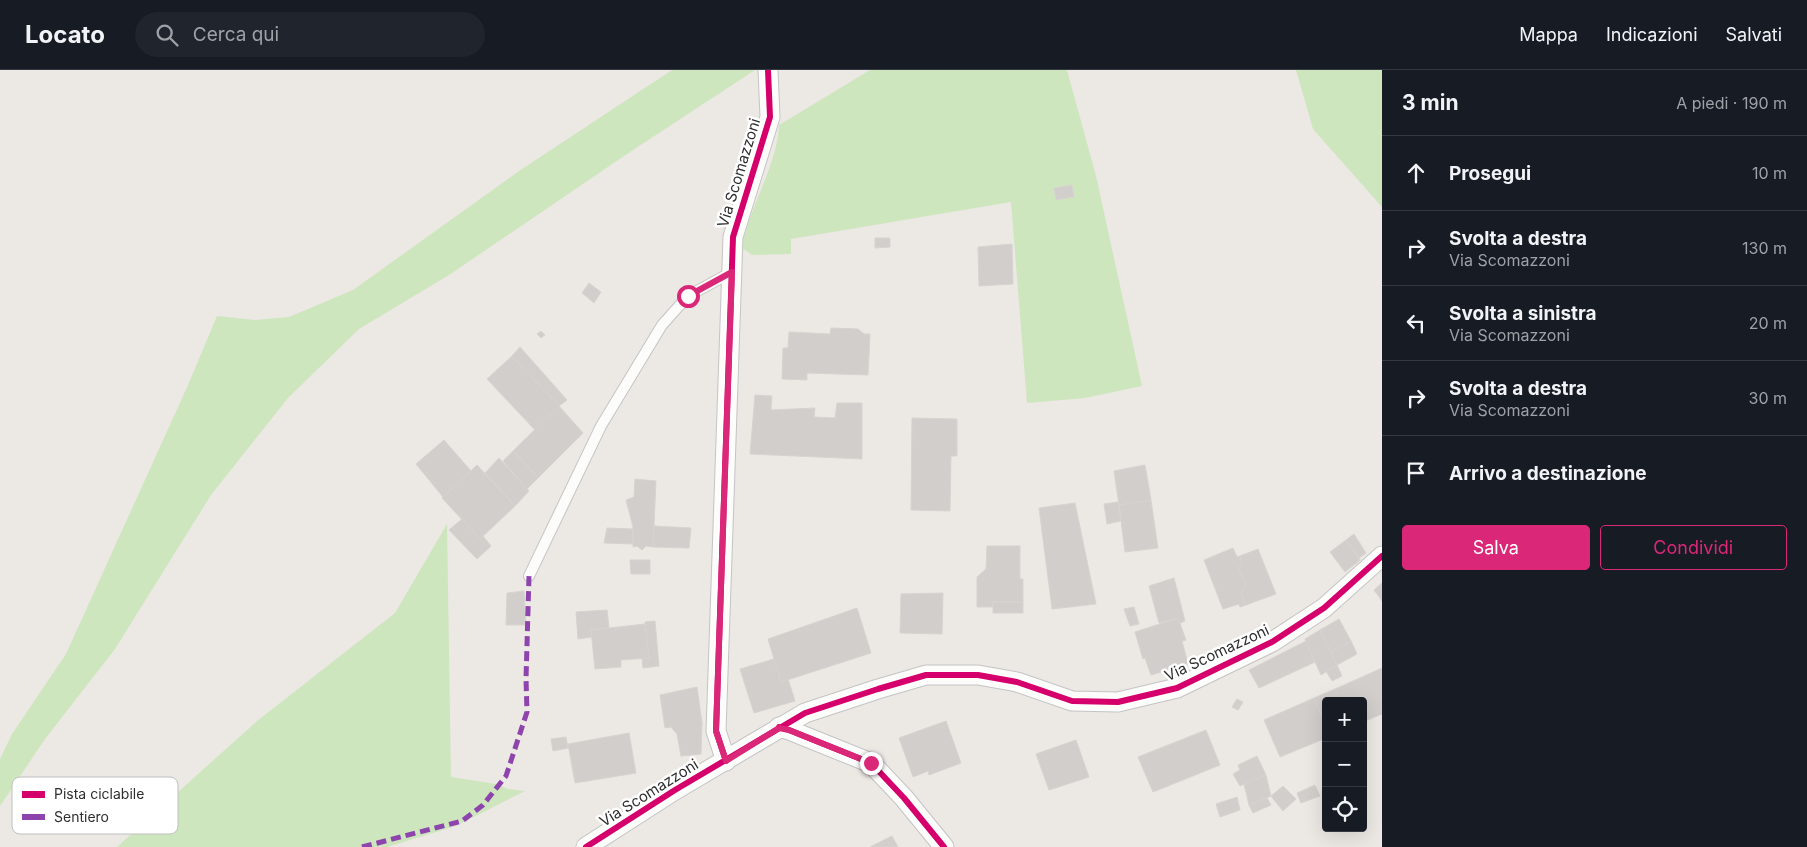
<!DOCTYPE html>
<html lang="it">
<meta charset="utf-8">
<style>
:root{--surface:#171b24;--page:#20242c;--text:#f1f3f6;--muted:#9ea1a6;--line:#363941;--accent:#db2777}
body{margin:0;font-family:Inter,sans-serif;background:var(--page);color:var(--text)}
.controls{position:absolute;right:15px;bottom:15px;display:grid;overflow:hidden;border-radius:5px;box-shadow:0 5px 20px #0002}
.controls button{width:45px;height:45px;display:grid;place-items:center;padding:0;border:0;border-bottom:1px solid var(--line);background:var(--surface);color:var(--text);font:25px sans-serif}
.stop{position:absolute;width:15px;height:15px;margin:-11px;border:4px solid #db2777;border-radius:50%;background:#fff}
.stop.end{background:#db2777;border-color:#fff;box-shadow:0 1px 5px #0008}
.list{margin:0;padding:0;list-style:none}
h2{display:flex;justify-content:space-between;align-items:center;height:65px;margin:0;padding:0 20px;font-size:21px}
h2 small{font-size:16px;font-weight:400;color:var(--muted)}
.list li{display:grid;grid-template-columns:32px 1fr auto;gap:15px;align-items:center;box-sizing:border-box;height:75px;padding:0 20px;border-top:1px solid var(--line)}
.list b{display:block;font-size:19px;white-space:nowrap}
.list p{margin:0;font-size:16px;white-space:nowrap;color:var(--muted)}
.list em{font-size:16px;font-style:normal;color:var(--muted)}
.actions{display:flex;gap:10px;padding:15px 20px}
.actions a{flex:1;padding:11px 0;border:1px solid var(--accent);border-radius:5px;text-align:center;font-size:18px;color:var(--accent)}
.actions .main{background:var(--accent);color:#fff}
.icon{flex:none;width:28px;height:28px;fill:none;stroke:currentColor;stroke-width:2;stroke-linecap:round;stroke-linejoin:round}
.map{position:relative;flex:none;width:1382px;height:777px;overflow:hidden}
header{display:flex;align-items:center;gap:30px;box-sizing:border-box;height:70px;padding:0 25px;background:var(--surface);border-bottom:1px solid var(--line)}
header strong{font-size:24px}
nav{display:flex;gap:28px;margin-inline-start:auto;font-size:18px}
.search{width:350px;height:45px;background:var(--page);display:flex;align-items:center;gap:12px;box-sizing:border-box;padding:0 18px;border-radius:28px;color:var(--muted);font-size:19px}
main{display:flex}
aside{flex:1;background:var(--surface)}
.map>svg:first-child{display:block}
</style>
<header>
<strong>Locato</strong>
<div class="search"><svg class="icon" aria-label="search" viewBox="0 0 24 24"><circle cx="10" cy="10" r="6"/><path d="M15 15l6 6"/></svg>Cerca qui</div>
<nav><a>Mappa</a><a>Indicazioni</a><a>Salvati</a></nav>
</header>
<main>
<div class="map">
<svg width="1382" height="777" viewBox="0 0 1382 777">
<rect width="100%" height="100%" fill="#ece8e4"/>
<g fill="#cee6be">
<polygon points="672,0 755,0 627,84 449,205 359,259 288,328 211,425 115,579 45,669 0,736 0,689 12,664 66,584 188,315 217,246 255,250 289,247 353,220 519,101"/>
<path d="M870,0h197l29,106 46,210 -57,12 -58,5 -16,-201 -220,37v15l-39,1 -10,-7c1,-10 5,-20 8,-30 10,-28 28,-63 29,-93z"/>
<polygon points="1296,0 1382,0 1382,137 1313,59"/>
<polygon points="447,454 451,707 496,714 508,719 525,721 456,756 387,777 117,777 257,651 395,543"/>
</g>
<g fill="#d1cecb" stroke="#d7d4d0">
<polygon points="1072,115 1074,127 1056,130 1054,118"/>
<polygon points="875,168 890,168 890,177 875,178"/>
<polygon points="1012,174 1013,214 979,216 978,177"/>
<polygon points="589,213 601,222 594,233 582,223"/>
<polygon points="831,258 858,259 864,264 870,264 868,305 807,303 807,310 782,309 783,278 788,278 789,262 830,264"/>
<polygon points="541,261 545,265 541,268 537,264"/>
<polygon points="520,277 567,330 559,336 512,286"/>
<polygon points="512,286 559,336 535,360 487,309"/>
<polygon points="755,325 772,326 771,340 815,338 814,347 835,348 837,333 862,333 862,389 750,384"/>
<polygon points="559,336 583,363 538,408 513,381"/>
<polygon points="912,348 957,349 957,386 951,386 950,441 911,440"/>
<polygon points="444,370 471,401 443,427 416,394"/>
<polygon points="513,381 538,408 527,419 503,391"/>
<polygon points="499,388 529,421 515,436 485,403"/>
<polygon points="477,395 515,436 480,469 442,428"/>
<polygon points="1145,395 1151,430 1119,435 1114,401"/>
<polygon points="635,409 656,411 653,477 646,476 642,480 637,476 633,477 633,457 626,430 634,427"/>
<polygon points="1151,430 1158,478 1125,482 1119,435"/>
<polygon points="1118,432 1121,451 1107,454 1104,434"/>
<polygon points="1075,433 1096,534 1052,539 1039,438"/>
<polygon points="462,449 480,469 483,466 491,476 477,489 449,460"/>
<polygon points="654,456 691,458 689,478 653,477"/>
<polygon points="607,458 633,459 633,474 604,473"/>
<polygon points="1354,464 1366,483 1359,488 1346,470"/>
<polygon points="1346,470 1360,490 1345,502 1330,482"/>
<polygon points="987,476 1020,476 1020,509 1023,509 1023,532 993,532 993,537 977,537 977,507 986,499"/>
<polygon points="1233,478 1237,487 1240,486 1242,492 1239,498 1246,516 1241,524 1246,535 1240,537 1239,534 1223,539 1204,490"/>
<polygon points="1258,479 1276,524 1246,535 1241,524 1246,516 1239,498 1242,492 1240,486"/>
<polygon points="630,490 650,490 650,504 631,504"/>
<polygon points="1174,508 1185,551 1180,553 1178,548 1159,553 1149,516"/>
<polygon points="1382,513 1382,531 1374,520"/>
<polygon points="524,521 526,555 506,555 507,523"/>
<polygon points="943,523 942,564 900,563 901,524"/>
<rect x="993" y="532" width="30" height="11"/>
<polygon points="1134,537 1139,554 1130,556 1124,539"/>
<polygon points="857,538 871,583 781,612 768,569"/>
<polygon points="607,540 609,558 591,560 592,567 578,569 576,542"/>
<polygon points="1178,548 1186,570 1182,571 1188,594 1151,605 1145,588 1143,589 1135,562"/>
<polygon points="1339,549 1351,571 1331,582 1320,560"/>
<polygon points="655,551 659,596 643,598 642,588 649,588 645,552"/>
<polygon points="645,554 649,588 621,590 621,597 595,599 591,560"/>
<polygon points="1320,560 1337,595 1321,605 1305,569"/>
<polygon points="1306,571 1315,592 1259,618 1249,600"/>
<polygon points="1351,571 1357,584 1337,595 1331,582"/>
<polygon points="774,589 781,612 788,609 795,631 754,643 740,599"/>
<polygon points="1337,595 1342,606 1332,611 1326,601"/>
<polygon points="1382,598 1382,644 1363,652 1363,631 1340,631 1335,619"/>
<polygon points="697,617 702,653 701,684 681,686 677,664 671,657 665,658 660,625"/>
<polygon points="1335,619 1340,631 1326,631 1326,657 1314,628"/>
<polygon points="1314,628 1326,657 1326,668 1280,687 1264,650"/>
<polygon points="1237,629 1243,632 1238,640 1232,637"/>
<polygon points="946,651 961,693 929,705 928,701 913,707 899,668"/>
<polygon points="1206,660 1220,695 1153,722 1138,687"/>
<polygon points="629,663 636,703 575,713 568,674"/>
<polygon points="566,667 568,678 553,681 551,669"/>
<polygon points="1076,670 1089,707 1049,720 1036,684"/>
<polygon points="1257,686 1266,705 1240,716 1233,704 1240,700 1238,695"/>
<polygon points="1266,705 1271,726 1249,735 1244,714"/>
<polygon points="1315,715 1320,726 1301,733 1297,723"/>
<polygon points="1283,716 1296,729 1283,741 1271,726"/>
<polygon points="1237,727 1240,740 1220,747 1216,734"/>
<polygon points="1267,728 1271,735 1253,743 1249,735"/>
<polygon points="892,766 898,777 870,777"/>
</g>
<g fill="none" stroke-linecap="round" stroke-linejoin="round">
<g stroke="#c5c4c5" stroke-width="12">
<polyline id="lane" points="529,506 601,356 662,255 688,226 732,202"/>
</g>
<g stroke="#c5c4c5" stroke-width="21">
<g id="street">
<polyline points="779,657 789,660 871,693 904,728 944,777"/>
<polyline points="726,691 716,661 733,167 770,47 768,0"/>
<polyline points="586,777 675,720 805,643 878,619 926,605 978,605 1017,612 1072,631 1118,632 1177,618 1272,572 1324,538 1382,486"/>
</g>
</g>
<use href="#lane" stroke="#fcfcfb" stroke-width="10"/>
<use href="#street" stroke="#fcfcfb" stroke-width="19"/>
<polyline stroke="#8e44ad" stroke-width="5" stroke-dasharray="10 5" stroke-linecap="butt" points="362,777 462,751 483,735 506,706 527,642 526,609 529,506"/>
<g stroke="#fff" stroke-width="9">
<g id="cycleway">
<polyline points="779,657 789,660 871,693 904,728 944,777"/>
<polyline points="726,691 716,661 733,167 770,47 768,0"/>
<polyline points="586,777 675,720 805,643 878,619 926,605 978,605 1017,612 1072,631 1118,632 1177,618 1272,572 1324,538 1382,486"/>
</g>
</g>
<use href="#cycleway" stroke="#d6006c" stroke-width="6"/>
</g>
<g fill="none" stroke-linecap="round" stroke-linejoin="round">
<polyline stroke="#db2777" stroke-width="6" points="688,226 732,202 716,661 726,691 779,658 789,660 871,693"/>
</g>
<g text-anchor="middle" stroke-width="5" stroke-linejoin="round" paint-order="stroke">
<g font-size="15" fill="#2e2e2e" stroke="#fff">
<text transform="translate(739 103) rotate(-73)" y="5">Via Scomazzoni</text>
<text transform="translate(1217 583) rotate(-25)" y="5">Via Scomazzoni</text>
<text transform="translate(649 723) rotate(-32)" y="5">Via Scomazzoni</text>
</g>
</g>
<rect x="12" y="707" width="166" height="57" rx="8" fill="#fff" stroke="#c0c0c0" stroke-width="1"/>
<rect x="22" y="721" width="23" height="7" fill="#d6006c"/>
<rect x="22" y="744" width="23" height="6" fill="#8e44ad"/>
<g font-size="14" fill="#2e2e2e">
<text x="54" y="729">Pista ciclabile</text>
<text x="54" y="752">Sentiero</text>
</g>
</svg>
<div class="controls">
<button>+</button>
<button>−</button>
<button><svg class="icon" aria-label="locate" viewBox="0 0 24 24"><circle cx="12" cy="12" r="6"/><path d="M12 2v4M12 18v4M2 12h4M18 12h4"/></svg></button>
</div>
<div class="stop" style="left:688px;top:226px"></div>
<div class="stop end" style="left:871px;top:693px"></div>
</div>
<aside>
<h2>3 min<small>A piedi · 190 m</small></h2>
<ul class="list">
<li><svg class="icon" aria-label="ahead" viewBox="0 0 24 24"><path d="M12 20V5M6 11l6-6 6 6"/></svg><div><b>Prosegui</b></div><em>10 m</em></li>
<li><svg class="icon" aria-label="right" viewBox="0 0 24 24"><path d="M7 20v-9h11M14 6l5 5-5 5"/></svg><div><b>Svolta a destra</b><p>Via Scomazzoni</p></div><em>130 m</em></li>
<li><svg class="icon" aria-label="left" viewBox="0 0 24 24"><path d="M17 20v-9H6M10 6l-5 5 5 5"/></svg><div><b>Svolta a sinistra</b><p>Via Scomazzoni</p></div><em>20 m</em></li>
<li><svg class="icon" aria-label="right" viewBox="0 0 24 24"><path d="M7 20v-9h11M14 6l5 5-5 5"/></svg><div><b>Svolta a destra</b><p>Via Scomazzoni</p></div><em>30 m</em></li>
<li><svg class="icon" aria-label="arrive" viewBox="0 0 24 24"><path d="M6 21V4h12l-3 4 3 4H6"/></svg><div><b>Arrivo a destinazione</b></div></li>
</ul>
<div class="actions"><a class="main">Salva</a><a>Condividi</a></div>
</aside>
</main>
